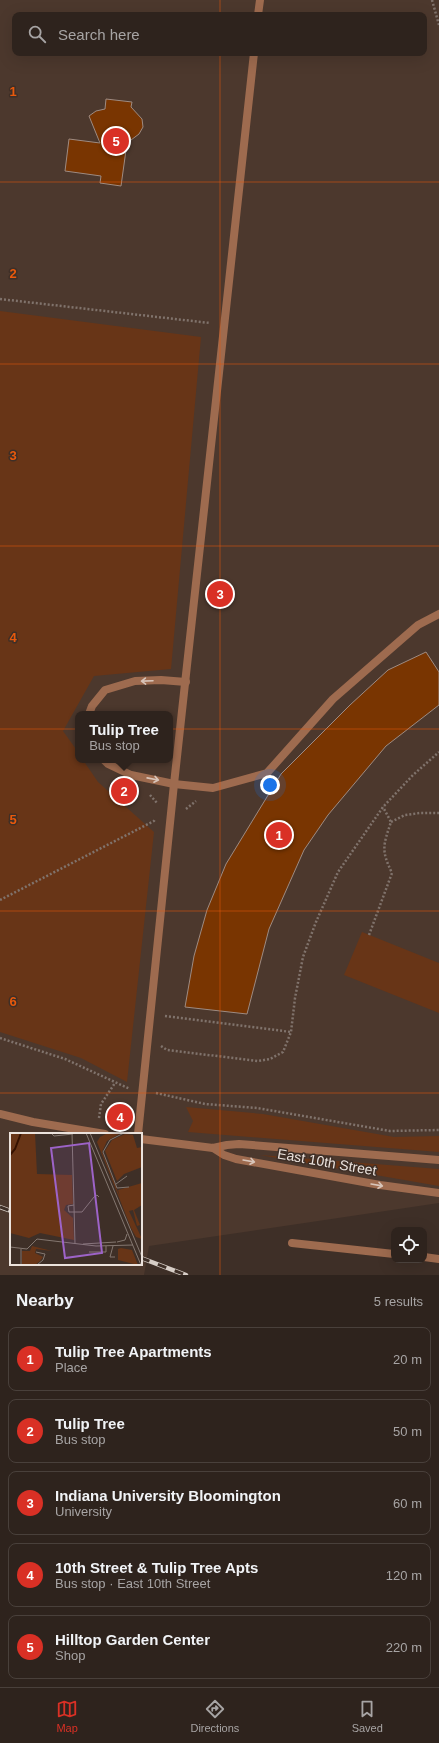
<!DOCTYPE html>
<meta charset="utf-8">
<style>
:root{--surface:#2e231d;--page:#362b26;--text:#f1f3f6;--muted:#a7a4a4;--line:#49403b;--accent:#d93025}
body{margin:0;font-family:Helvetica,sans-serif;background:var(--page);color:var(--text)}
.controls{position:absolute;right:12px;bottom:12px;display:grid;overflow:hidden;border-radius:8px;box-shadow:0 4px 16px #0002}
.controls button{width:36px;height:36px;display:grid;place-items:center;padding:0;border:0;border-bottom:1px solid var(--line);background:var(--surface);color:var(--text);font:20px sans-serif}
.you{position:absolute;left:270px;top:785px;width:14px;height:14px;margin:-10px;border:3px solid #fff;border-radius:50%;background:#1a73e8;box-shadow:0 0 0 6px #1a73e833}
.badge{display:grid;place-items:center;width:26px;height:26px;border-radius:50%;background:var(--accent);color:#fff;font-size:13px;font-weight:700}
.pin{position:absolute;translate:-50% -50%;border:2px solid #fff;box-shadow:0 1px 4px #0006}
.popup{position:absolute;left:75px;top:711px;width:98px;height:52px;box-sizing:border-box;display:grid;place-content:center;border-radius:8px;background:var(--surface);filter:drop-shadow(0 1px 3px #0005);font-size:13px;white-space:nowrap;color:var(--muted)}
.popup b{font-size:15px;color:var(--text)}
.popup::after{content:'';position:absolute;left:50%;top:100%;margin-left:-8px;border:8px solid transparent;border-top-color:var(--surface)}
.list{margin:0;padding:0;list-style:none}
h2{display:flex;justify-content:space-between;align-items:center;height:52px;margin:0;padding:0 16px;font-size:17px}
h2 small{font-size:13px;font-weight:400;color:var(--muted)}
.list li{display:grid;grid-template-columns:26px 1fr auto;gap:12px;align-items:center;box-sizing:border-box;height:64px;margin:0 8px 8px;padding:0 8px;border:1px solid var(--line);border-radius:8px}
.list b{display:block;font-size:15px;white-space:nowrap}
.list p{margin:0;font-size:13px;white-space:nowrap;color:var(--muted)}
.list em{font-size:13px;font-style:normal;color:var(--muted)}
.icon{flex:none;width:22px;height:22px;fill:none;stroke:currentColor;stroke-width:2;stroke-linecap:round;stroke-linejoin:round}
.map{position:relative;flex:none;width:439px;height:1275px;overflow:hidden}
.search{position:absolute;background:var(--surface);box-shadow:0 4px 16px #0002;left:12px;right:12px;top:12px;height:44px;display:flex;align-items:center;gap:10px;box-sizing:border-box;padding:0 14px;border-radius:8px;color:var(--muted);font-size:15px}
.sheet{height:412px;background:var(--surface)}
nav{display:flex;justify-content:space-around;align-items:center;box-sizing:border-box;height:56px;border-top:1px solid var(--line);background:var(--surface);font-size:11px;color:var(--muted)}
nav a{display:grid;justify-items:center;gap:2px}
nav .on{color:var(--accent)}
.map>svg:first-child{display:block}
</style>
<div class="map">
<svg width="439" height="1275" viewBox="0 0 439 1275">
<rect width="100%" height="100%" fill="#3e2f27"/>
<path fill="#4c382d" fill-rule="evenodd" d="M0,0h439v1203l-290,43 -5,29h-144zM15,15h409v38h-409zM78,714h92v46h-92zM11,1134h130v130h-130z"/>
<g fill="#683517">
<polygon points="0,311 201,337 171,669 94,676 63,731 78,752 78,760 83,760 98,782 154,832 127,1082 81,1058 0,1032"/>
<polygon points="362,932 439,963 439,1013 344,975"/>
<polygon points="186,1107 263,1114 394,1137 439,1136 439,1152 188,1132 193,1121"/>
<polygon points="260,1155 439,1169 439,1186"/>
</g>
<g fill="#793501" stroke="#9e8b82">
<polygon points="106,99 132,102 131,107 142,119 143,127 139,134 127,143 121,186 100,183 101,176 65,171 69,139 100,143 89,116 96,111 105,109"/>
<polygon points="426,652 439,672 439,705 386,746 328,815 304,850 269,929 247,1014 185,1007 194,956 207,910 226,864 281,774 350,705 388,670"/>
</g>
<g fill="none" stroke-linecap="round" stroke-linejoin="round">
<g stroke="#80736c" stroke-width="2.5" stroke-dasharray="2 2" stroke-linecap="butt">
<polyline points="432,0 439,25"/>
<polyline points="0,299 210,323"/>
<polyline points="150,795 157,803"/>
<polyline points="186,809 196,801"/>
<polyline points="391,822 405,815 420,813 439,813"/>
<polyline points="0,900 154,821 155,819"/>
<path d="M369,935l23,-62c-11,-23 -9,-27 -1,-51l-8,-15"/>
<polyline points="165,1016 291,1032"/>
<polyline points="0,1038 65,1059 130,1089"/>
<polyline points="161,1046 167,1050 258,1061 270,1059 283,1052 291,1032 295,998 303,957 316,922 338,872 383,807 413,775 439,752"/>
<polyline points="156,1093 205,1104 257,1108 390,1131 439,1130"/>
<polyline points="99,1118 101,1104 115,1083"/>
</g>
<g stroke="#9e6b4f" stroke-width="8">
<polyline points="258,15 260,0"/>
<polyline points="89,714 92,706 105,690 135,681 161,680 186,682"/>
<polyline points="104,760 108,764 131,775 174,784 213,788 267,773 333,699 418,625 439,614"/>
<polyline points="138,1134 174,784 254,53"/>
<polyline points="292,1243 394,1254"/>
<polyline points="424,1257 439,1259"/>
</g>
<g stroke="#9e6b4f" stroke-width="8">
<polyline points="0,1114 33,1122 105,1134"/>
<polyline points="141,1139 213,1148 227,1145 239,1144 439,1160"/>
<polyline points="213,1148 224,1155 236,1159 380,1185 439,1193"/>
</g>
<g stroke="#d7cec7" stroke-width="4.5">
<g id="rail">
<polyline points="0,1207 11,1211"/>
<polyline points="141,1258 186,1275"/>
</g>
</g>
<use href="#rail" stroke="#3e2f27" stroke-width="3" stroke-dasharray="9" stroke-linecap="butt"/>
</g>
<defs><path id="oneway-shaft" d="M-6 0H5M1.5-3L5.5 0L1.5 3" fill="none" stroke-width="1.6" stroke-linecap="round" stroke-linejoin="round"/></defs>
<g stroke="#d8c5ba">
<use href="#oneway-shaft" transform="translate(147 681) rotate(178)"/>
<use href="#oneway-shaft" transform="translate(153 779) rotate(11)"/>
<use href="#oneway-shaft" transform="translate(249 1161) rotate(10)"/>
<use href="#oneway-shaft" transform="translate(377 1185) rotate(10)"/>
</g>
<path fill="none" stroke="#e8590c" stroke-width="1" stroke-opacity="0.55" d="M220,0v15M220,53v1222M0,182h439M0,364h439M0,546h439M0,729h439M0,911h439M0,1093h439"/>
<g text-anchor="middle" stroke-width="3" stroke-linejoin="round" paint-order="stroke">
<g font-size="14" fill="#ece3dd" stroke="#3e2f27">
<text transform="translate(327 1162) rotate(10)" y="5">East 10th Street</text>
</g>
</g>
<g transform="translate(10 1133)">
<rect width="132" height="132" fill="#3e2f27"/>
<path d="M0,0h25l2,41 35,1 1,29 -7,1 -2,5 9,8 1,22 -34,-7 -11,5 -19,-5zM98,0h13l-14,8 -5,11 18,45 -2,-7 24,-7v22l-8,5 6,15 -3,1 -4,-16 -4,1 13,28 -6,-2 -5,-9 -34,-86 3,-5zM115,1l8,1 4,13 5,-1v20l-18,7 -7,7 -12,-30 7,-11zM22,113l20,5 -16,-2 -1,4 8,4 -3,4 -5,4h-13v-14h8zM111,115l11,2 6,15 -20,-5v-11z" fill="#683517"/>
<path fill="none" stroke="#361200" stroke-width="2" d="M0,22l5,-6 6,-16"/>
<path fill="none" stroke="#847770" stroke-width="1" d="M41,0l3,3 19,-2M62,0l3,111M76,0l55,132M80,0l52,124M114,0l-14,7 -7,12 14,36 12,-1M106,51l11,-8M64,72l-6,1 1,6h13l12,-15 3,-2 2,2M107,109l8,-2 2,-6M73,111l33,-2M103,113l-3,11h5M0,114l17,2 10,-10 59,7 37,-1M11,116v16M26,119l9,2 -2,6 -6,5M79,119h17v-6"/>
<path fill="#9d63c8" fill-opacity="0.15" stroke="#9d63c8" stroke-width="2" d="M79,10l13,110 -37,5 -14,-110z"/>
<rect width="132" height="132" fill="none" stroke="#ece3dd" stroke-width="2"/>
</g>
<g font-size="13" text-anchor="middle" font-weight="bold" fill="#e8590c" stroke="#3e2f27" stroke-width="3" stroke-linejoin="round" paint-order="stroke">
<text x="13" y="96">1</text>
<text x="13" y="278">2</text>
<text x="13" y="460">3</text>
<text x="13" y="642">4</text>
<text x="13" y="824">5</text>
<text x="13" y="1006">6</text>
</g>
</svg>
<div class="controls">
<button><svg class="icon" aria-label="locate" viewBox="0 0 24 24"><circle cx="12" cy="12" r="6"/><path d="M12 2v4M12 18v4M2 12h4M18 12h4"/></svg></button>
</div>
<div class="you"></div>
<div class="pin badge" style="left:279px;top:835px">1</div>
<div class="pin badge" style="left:124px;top:791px">2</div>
<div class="popup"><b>Tulip Tree</b>Bus stop</div>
<div class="pin badge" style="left:220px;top:594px">3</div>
<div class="pin badge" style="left:120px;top:1117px">4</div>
<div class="pin badge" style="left:116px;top:141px">5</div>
<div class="search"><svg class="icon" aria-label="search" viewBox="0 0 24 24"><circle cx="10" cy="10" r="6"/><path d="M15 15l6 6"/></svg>Search here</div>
</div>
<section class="sheet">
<h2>Nearby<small>5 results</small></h2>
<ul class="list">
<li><span class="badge">1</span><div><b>Tulip Tree Apartments</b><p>Place</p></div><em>20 m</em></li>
<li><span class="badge">2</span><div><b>Tulip Tree</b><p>Bus stop</p></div><em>50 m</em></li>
<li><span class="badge">3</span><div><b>Indiana University Bloomington</b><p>University</p></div><em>60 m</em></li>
<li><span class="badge">4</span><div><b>10th Street &amp; Tulip Tree Apts</b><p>Bus stop · East 10th Street</p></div><em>120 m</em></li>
<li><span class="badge">5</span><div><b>Hilltop Garden Center</b><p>Shop</p></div><em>220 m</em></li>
</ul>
</section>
<nav>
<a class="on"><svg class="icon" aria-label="map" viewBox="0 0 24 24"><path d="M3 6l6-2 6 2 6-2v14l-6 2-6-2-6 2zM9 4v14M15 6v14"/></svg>Map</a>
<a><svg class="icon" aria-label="directions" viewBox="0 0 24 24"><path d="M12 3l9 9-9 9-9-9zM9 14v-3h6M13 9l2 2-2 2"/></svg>Directions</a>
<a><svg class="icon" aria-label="saved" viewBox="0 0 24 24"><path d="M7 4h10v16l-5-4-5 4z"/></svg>Saved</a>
</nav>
